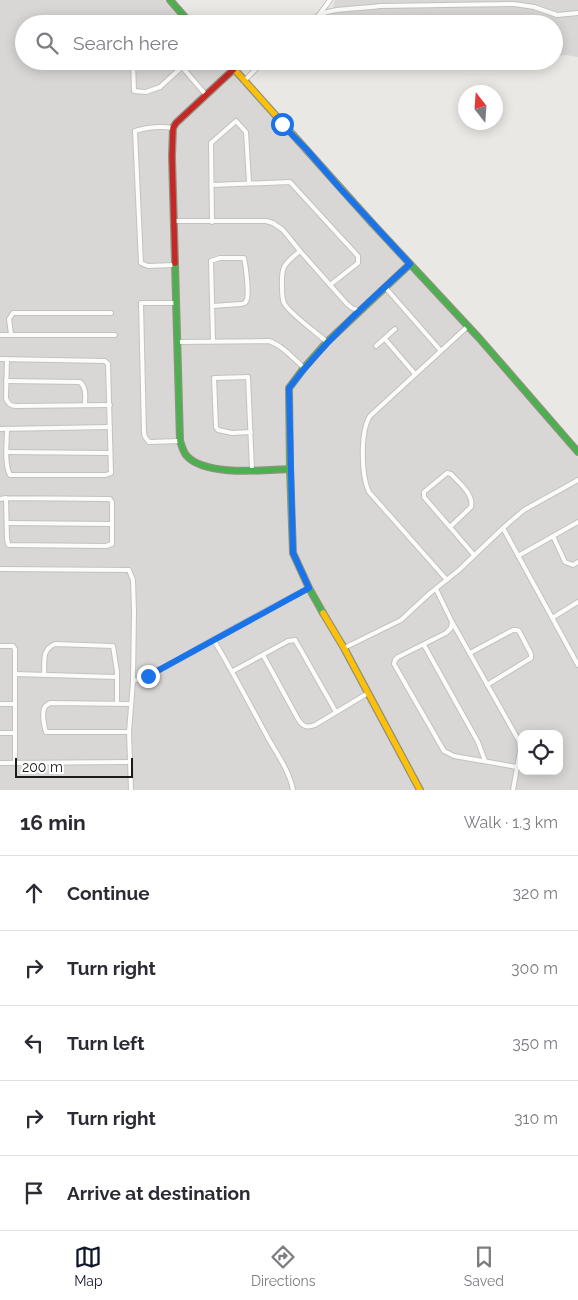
<!DOCTYPE html>
<meta charset="utf-8">
<style>
:root{--surface:#fff;--page:#f2f2f3;--text:#2b2b33;--muted:#7c7c81;--line:#e1e1e2;--accent:#111827}
body{margin:0;font-family:Raleway,sans-serif;background:var(--page);color:var(--text)}
.controls{position:absolute;right:15px;bottom:15px;display:grid;overflow:hidden;border-radius:10px;box-shadow:0 2px 12px #0003}
.controls button{width:45px;height:45px;display:grid;place-items:center;padding:0;border:0;border-bottom:1px solid var(--line);background:var(--surface);color:var(--text);font:25px sans-serif}
.compass{position:absolute;left:458px;top:85px;width:45px;height:45px;border-radius:50%;background:var(--surface);box-shadow:0 2px 12px #0003;rotate:343deg}
.scale{position:absolute;left:15px;bottom:12px;width:118px;box-sizing:border-box;padding-left:5px;border:2px solid #1b1b1b;border-top:0;font-size:14px;line-height:18px;white-space:nowrap;color:#1b1b1b;-webkit-text-stroke:4px #fff;paint-order:stroke}
.stop{position:absolute;width:15px;height:15px;margin:-11px;border:4px solid #1a73e8;border-radius:50%;background:#fff}
.stop.end{background:#1a73e8;border-color:#fff;box-shadow:0 1px 5px #0008}
.list{margin:0;padding:0;list-style:none}
h2{display:flex;justify-content:space-between;align-items:center;height:65px;margin:0;padding:0 20px;font-size:21px}
h2 small{font-size:16px;font-weight:400;color:var(--muted)}
.list li{display:grid;grid-template-columns:32px 1fr auto;gap:15px;align-items:center;box-sizing:border-box;height:75px;padding:0 20px;border-top:1px solid var(--line)}
.list b{display:block;font-size:19px;white-space:nowrap}
.list em{font-size:16px;font-style:normal;color:var(--muted)}
.icon{flex:none;width:28px;height:28px;fill:none;stroke:currentColor;stroke-width:2;stroke-linecap:round;stroke-linejoin:round}
.map{position:relative;flex:none;width:578px;height:790px;overflow:hidden}
.search{position:absolute;background:var(--surface);box-shadow:0 2px 12px #0003;left:15px;right:15px;top:15px;height:55px;display:flex;align-items:center;gap:12px;box-sizing:border-box;padding:0 18px;border-radius:28px;color:var(--muted);font-size:19px}
.sheet{height:440px;background:var(--surface)}
nav{display:flex;justify-content:space-around;align-items:center;box-sizing:border-box;height:70px;border-top:1px solid var(--line);background:var(--surface);font-size:14px;color:var(--muted)}
nav a{display:grid;justify-items:center;gap:2px}
nav .on{color:var(--accent)}
.map>svg:first-child{display:block}
</style>
<div class="map">
<svg width="578" height="790" viewBox="0 0 578 790">
<rect width="100%" height="100%" fill="#e9e8e4"/>
<g fill="#d8d7d5" fill-rule="evenodd">
<path d="M0,0h164l23,24h-163v37h198l237,253 111,131 8,13v332h-578zM522,734h37v37h-37z"/>
<polygon points="335,0 578,0 578,57 566,55 554,56 554,24 330,24"/>
</g>
<g fill="none" stroke-linecap="round" stroke-linejoin="round">
<g stroke="#c2c2c0" stroke-width="6">
<g id="street">
<path d="M319,15c18,-8 42,-6 61,-9l134,-2 20,3 23,8 21,-2"/>
<polyline points="309,24 319,15 330,0"/>
<polyline points="133,61 134,91 146,92 160,87 182,67"/>
<polyline points="177,61 206,95"/>
<polyline points="244,81 264,61"/>
<path d="M173,128c-14,-2 -25,-1 -38,3l6,132 7,3 26,-1"/>
<polyline points="212,185 290,182 358,256 358,263 330,285"/>
<polyline points="173,221 266,221 273,223 283,230 300,251 347,304 352,308 360,311"/>
<polyline points="212,222 211,143 236,121 246,132 249,182"/>
<path d="M300,251c-16,13 -19,15 -18,36 0,5 0,11 2,16 4,9 34,31 43,39"/>
<polyline points="385,287 441,351"/>
<polyline points="176,303 141,303 144,433 145,437 149,442 180,441"/>
<path d="M212,306l29,-2c4,-1 5,-1 6,-5 2,-7 -1,-32 -3,-41h-24l-9,3 2,80"/>
<polyline points="11,334 9,319 13,313 111,313"/>
<polyline points="0,335 115,335"/>
<polyline points="385,339 415,374"/>
<path d="M177,342l92,-1c14,5 25,18 35,27"/>
<polyline points="376,346 395,329"/>
<path d="M0,359l105,2 3,3 3,109 -5,2h-96c-6,-11 -3,-33 -3,-46"/>
<path d="M7,359l-1,39c1,5 5,8 10,8l94,-1"/>
<path d="M6,381l74,1c7,6 5,15 5,23"/>
<polyline points="0,429 110,427"/>
<polyline points="251,432 232,433 218,430 216,427 214,378 248,377 252,470"/>
<polyline points="7,452 110,453"/>
<polyline points="0,499 6,498 105,499 110,499 112,502 112,544 106,546 9,545 8,544 7,539 6,498"/>
<polyline points="7,523 112,524"/>
<path d="M450,527l21,-20c3,-13 -12,-24 -20,-33l-4,-1 -23,19v5l50,58"/>
<polyline points="503,528 578,665"/>
<polyline points="553,536 565,562 573,565 578,562"/>
<polyline points="518,556 578,522"/>
<polyline points="0,569 129,570 133,580 134,611 133,681 129,732 131,790"/>
<path d="M447,580l-78,-88c-8,-17 -9,-60 1,-76l97,-89"/>
<polyline points="436,589 452,622 519,741 520,751 513,790"/>
<polyline points="552,618 578,602"/>
<polyline points="452,622 451,628 446,633 398,657 395,660 394,664 444,751 454,756 517,767"/>
<path d="M213,639c20,33 37,66 55,99 9,16 22,34 25,52"/>
<polyline points="424,645 478,742 485,761"/>
<polyline points="0,646 13,646 15,649 15,762"/>
<polyline points="344,648 401,620 429,594 459,570 503,528 524,510 578,480"/>
<polyline points="470,653 513,630 516,630 519,631 531,654 531,658 487,685"/>
<path d="M263,655l35,64c5,8 9,9 17,6l53,-32"/>
<polyline points="233,671 288,641 295,640 302,652 336,712"/>
<polyline points="15,674 116,677"/>
<path d="M44,675c1,-14 -3,-25 11,-31l58,2 4,26v31"/>
<path d="M133,681c24,-7 44,-21 65,-33 37,-21 74,-41 111,-60"/>
<polyline points="0,704 15,704"/>
<path d="M129,732h-83c-2,-6 -4,-17 -2,-23 1,-4 3,-4 6,-6l81,1"/>
<polyline points="0,733 14,733"/>
<polyline points="0,763 130,762"/>
</g>
</g>
<g stroke="#90927d" stroke-width="8">
<g id="fast">
<polyline points="170,0 191,24"/>
<polyline points="372,223 479,338 578,452"/>
<path d="M175,263l5,178c2,5 3,10 6,14 18,22 79,15 104,14"/>
<polyline points="323,613 309,588 293,553 290,469 289,388 304,368 327,342 410,264"/>
</g>
</g>
<g stroke="#90927d" stroke-width="8">
<g id="slow">
<polyline points="227,61 372,223"/>
<polyline points="323,613 344,648 420,790"/>
</g>
</g>
<g stroke="#90927d" stroke-width="8">
<polyline id="jam" points="175,263 172,156 173,128 176,123 234,69"/>
</g>
<use href="#street" stroke="#fcfcfb" stroke-width="4"/>
<use href="#fast" stroke="#4caf50" stroke-width="5.5"/>
<use href="#slow" stroke="#ffc107" stroke-width="5.5"/>
<use href="#jam" stroke="#c62828" stroke-width="5.5"/>
</g>
<g fill="none" stroke-linecap="round" stroke-linejoin="round">
<path stroke="#1a73e8" stroke-width="6" d="M148,676l161,-88 -16,-35 -4,-165c35,-46 78,-85 121,-124l-70,-76 -33,-38 -25,-26"/>
</g>
</svg>
<div class="controls">
<button><svg class="icon" aria-label="locate" viewBox="0 0 24 24"><circle cx="12" cy="12" r="6"/><path d="M12 2v4M12 18v4M2 12h4M18 12h4"/></svg></button>
</div>
<svg class="compass" viewBox="-18 -18 36 36"><path d="M0-13l5 13h-10z" fill="#e53935"/><path d="M0 13l5-13h-10z" fill="#7c7c81"/></svg>
<div class="scale">200 m</div>
<div class="stop" style="left:282px;top:124px"></div>
<div class="stop end" style="left:148px;top:676px"></div>
<div class="search"><svg class="icon" aria-label="search" viewBox="0 0 24 24"><circle cx="10" cy="10" r="6"/><path d="M15 15l6 6"/></svg>Search here</div>
</div>
<section class="sheet">
<h2>16 min<small>Walk · 1.3 km</small></h2>
<ul class="list">
<li><svg class="icon" aria-label="ahead" viewBox="0 0 24 24"><path d="M12 20V5M6 11l6-6 6 6"/></svg><div><b>Continue</b></div><em>320 m</em></li>
<li><svg class="icon" aria-label="right" viewBox="0 0 24 24"><path d="M7 20v-9h11M14 6l5 5-5 5"/></svg><div><b>Turn right</b></div><em>300 m</em></li>
<li><svg class="icon" aria-label="left" viewBox="0 0 24 24"><path d="M17 20v-9H6M10 6l-5 5 5 5"/></svg><div><b>Turn left</b></div><em>350 m</em></li>
<li><svg class="icon" aria-label="right" viewBox="0 0 24 24"><path d="M7 20v-9h11M14 6l5 5-5 5"/></svg><div><b>Turn right</b></div><em>310 m</em></li>
<li><svg class="icon" aria-label="arrive" viewBox="0 0 24 24"><path d="M6 21V4h12l-3 4 3 4H6"/></svg><div><b>Arrive at destination</b></div></li>
</ul>
</section>
<nav>
<a class="on"><svg class="icon" aria-label="map" viewBox="0 0 24 24"><path d="M3 6l6-2 6 2 6-2v14l-6 2-6-2-6 2zM9 4v14M15 6v14"/></svg>Map</a>
<a><svg class="icon" aria-label="directions" viewBox="0 0 24 24"><path d="M12 3l9 9-9 9-9-9zM9 14v-3h6M13 9l2 2-2 2"/></svg>Directions</a>
<a><svg class="icon" aria-label="saved" viewBox="0 0 24 24"><path d="M7 4h10v16l-5-4-5 4z"/></svg>Saved</a>
</nav>
